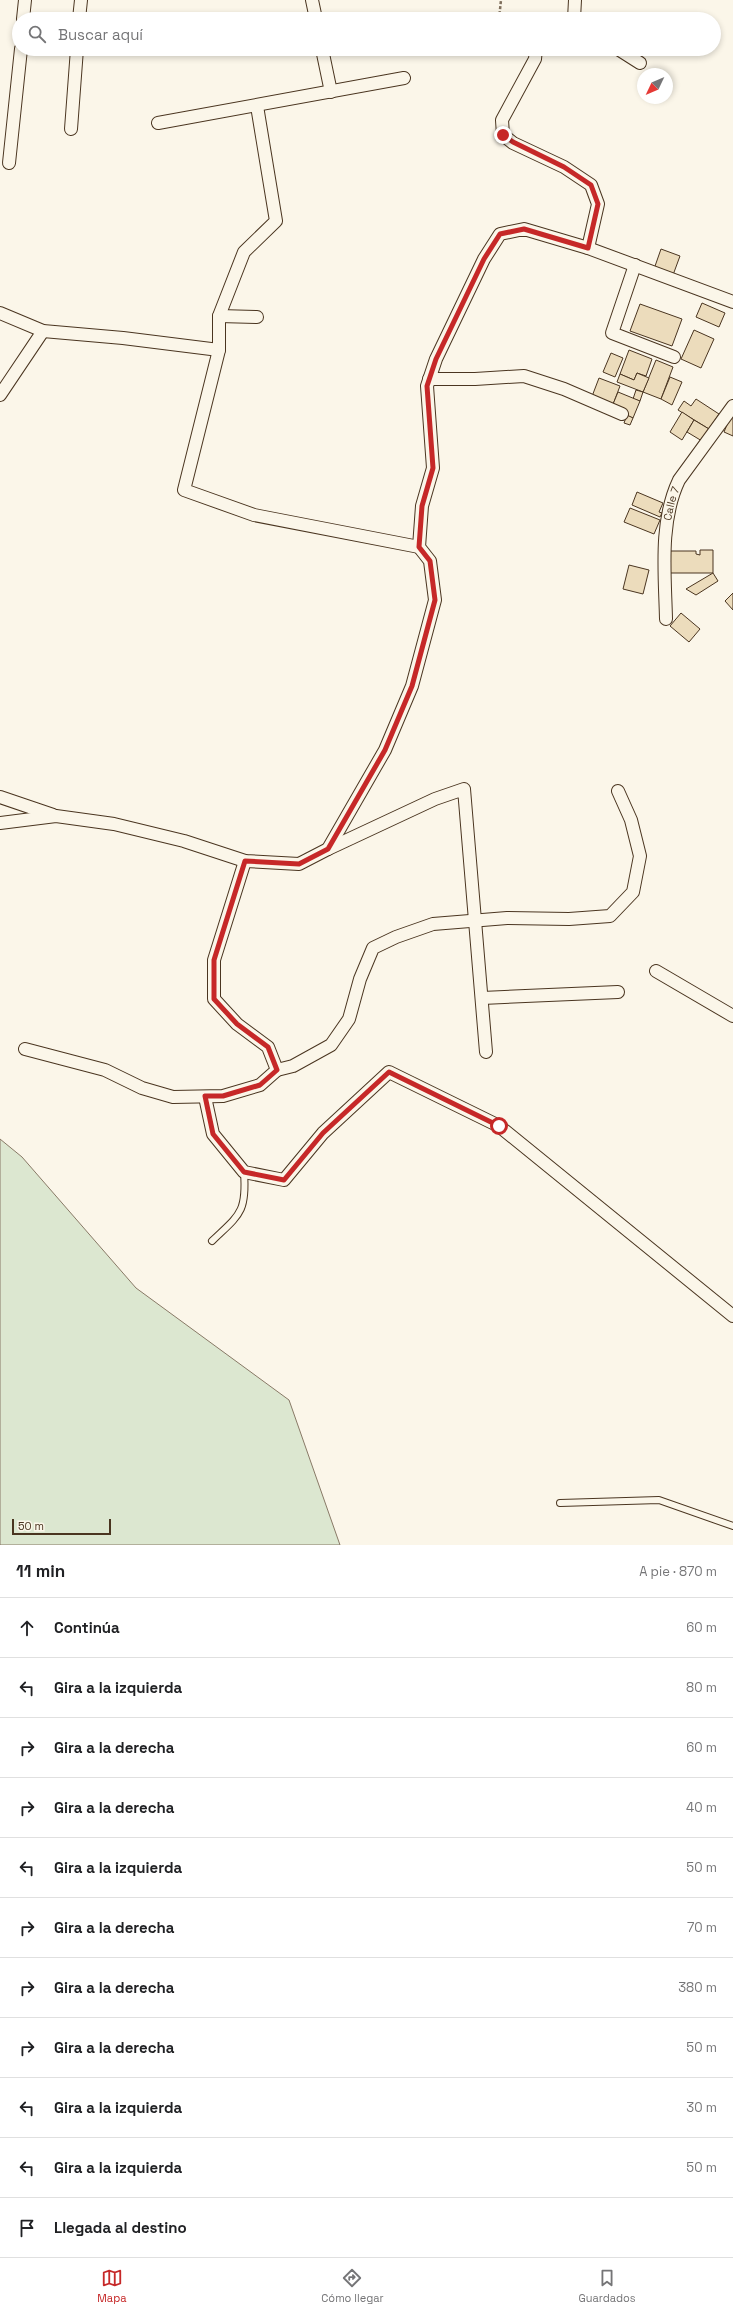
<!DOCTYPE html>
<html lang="es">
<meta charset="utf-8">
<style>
:root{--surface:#fff;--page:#f6f6f6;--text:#202124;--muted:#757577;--line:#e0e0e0;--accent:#c62828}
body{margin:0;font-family:"Space Grotesk",sans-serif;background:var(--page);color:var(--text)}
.compass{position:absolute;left:637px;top:68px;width:36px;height:36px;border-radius:50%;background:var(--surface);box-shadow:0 2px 6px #0003;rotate:226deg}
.scale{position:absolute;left:12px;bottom:10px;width:99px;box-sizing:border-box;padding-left:4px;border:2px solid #4a3520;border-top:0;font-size:11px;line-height:14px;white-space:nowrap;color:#4a3520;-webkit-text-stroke:3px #fbf6e9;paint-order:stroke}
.stop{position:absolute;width:12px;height:12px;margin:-9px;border:3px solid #c62828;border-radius:50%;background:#fff}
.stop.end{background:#c62828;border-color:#fff;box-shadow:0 1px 4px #0008}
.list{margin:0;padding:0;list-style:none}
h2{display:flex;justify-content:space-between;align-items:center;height:52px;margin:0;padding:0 16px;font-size:17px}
h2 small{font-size:13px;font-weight:400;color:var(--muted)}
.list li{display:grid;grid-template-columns:26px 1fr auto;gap:12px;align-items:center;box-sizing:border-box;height:60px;padding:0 16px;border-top:1px solid var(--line)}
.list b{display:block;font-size:15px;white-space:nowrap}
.list em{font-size:13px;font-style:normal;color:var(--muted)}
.icon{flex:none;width:22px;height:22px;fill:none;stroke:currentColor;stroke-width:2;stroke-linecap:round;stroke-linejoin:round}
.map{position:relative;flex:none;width:733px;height:1545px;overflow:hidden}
.search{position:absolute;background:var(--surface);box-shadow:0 2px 6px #0003;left:12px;right:12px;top:12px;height:44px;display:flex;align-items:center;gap:10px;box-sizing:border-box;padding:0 14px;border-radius:22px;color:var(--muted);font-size:15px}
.sheet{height:712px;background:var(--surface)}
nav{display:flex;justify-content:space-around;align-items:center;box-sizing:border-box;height:56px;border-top:1px solid var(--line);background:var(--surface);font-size:11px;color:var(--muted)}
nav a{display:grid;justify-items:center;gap:2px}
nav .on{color:var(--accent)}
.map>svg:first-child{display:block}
</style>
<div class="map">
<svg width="733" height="1545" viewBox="0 0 733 1545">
<rect width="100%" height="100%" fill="#fbf6e9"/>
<polygon fill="#dce7d0" stroke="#887966" points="0,1139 22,1157 136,1288 289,1400 340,1545 0,1545"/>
<g fill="#ecdcbc" stroke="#4a3520">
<polygon points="661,249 680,256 673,275 654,269"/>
<polygon points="702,303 725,313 719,327 696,317"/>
<polygon points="640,304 682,319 672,346 630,331"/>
<polygon points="694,330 714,339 701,368 681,359"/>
<polygon points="629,350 652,359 646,376 637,373 634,380 620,374"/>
<polygon points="611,353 623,358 615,377 603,372"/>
<polygon points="656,360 673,367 661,399 643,392"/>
<polygon points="637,373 649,378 643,392 617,382 620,374 634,380"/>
<polygon points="670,377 682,382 672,405 661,399"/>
<polygon points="599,378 620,386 612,407 591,399"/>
<polygon points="636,390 643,392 640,401 633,399"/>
<polygon points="618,392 640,401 633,418 611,409"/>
<polygon points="696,399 719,414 709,429 678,410 684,401 691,406"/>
<polygon points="682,412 694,420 682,440 670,432"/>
<polygon points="627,415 633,418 630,425 624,423"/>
<polygon points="731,415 733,416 733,436 724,432"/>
<polygon points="694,420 709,429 702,441 687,432"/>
<polygon points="637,492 663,503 659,512 662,513 660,517 632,505"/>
<polygon points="630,508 660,520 654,534 624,522"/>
<polygon points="700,550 713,550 713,573 670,573 670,551 696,551 696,554 700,555"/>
<polygon points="629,565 649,570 643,594 623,589"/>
<polygon points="713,573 718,581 696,595 686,589"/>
<polygon points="733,593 733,610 725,601"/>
<polygon points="681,613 700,629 689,642 670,626"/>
</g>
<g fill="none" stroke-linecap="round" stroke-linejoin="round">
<g stroke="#4a3520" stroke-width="8">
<g id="service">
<path d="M212,1241c27,-26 35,-28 32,-69"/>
<polyline points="560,1503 659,1500 733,1526"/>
</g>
</g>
<g stroke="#4a3520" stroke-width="14">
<g id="minor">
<polyline points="312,0 316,19"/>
<polyline points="23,19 25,0"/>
<polyline points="79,19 81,0"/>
<polyline points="574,19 575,0"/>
<polyline points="322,49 331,92"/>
<polyline points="536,49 535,59 502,120 503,135 513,143 564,167 591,185 598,204 588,248"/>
<polyline points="618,49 640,63"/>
<polyline points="257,106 276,221 244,252 219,316 219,350 184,490 254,515 419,547"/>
<polyline points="158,123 404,78"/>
<polyline points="71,129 77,49"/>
<polyline points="9,163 21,49"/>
<polyline points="635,265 612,333 674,357"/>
<polyline points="0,313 43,331 123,338 219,350"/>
<polyline points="219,316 257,317"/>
<polyline points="429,379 475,379 524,376 564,389 622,414"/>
<polyline points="0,395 43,331"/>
<path id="s1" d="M666,619c-1,-45 -7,-97 13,-139l54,-74"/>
<polyline points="0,797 53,815"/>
<polyline points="0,823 56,816 114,824 184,841 245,861 299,864 328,849 385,750 412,686 435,600 430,561 419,547 422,506 433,468 427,386 436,359 484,259 500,234 524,229 588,248 733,302"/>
<polyline points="328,849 435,799 464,789 486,1052"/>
<polyline points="656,971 733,1016"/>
<polyline points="482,998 618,992"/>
<polyline points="25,1049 105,1070 142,1088 173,1097 223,1096 260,1085 277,1070 268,1047 237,1024 214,999 214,960 245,861"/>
<polyline points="277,1070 293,1066 331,1045 349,1019 360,979 373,948 396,937 433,924 507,918 569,919 610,916 633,892 640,856 631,820 618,791"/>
<polyline points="205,1097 213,1134 244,1172 284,1180 323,1133 389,1072 499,1126 733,1316"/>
</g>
</g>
<polyline stroke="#7f6f5c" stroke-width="2.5" stroke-dasharray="3 2" stroke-linecap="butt" points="499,19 501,0"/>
<use href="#service" stroke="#fbf6e9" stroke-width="6"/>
<use href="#minor" stroke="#fbf6e9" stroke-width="12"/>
</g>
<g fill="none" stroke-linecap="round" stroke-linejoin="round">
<polyline stroke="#c62828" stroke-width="5" points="499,1126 389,1072 323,1133 284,1180 244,1172 213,1134 205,1096 223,1096 260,1085 277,1070 268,1047 237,1024 214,999 214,960 245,861 299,864 328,849 385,750 412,686 435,600 430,561 419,547 422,506 433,468 427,386 436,359 484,259 500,234 524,229 588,248 598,204 591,185 564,167 513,142 503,135"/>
</g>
<g text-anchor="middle" stroke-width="3" stroke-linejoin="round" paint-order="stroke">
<g font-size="11" fill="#4a3520" stroke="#fbf6e9">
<text dy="4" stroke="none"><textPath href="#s1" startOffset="116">Calle 7</textPath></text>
</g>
</g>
</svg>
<svg class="compass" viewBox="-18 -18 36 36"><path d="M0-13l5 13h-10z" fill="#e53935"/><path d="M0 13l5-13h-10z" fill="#757577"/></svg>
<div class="scale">50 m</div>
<div class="stop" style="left:499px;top:1126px"></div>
<div class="stop end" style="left:503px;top:135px"></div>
<div class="search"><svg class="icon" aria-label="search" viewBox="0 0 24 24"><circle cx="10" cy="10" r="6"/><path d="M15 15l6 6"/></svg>Buscar aquí</div>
</div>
<section class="sheet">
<h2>11 min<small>A pie · 870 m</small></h2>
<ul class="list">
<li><svg class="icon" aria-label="ahead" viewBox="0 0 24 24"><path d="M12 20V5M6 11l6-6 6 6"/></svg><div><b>Continúa</b></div><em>60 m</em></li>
<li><svg class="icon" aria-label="left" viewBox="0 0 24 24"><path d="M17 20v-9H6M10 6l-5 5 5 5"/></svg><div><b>Gira a la izquierda</b></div><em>80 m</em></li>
<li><svg class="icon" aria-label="right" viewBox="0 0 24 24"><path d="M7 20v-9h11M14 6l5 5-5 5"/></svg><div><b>Gira a la derecha</b></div><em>60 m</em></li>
<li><svg class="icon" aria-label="right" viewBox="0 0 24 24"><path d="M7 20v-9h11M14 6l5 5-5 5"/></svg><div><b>Gira a la derecha</b></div><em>40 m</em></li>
<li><svg class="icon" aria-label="left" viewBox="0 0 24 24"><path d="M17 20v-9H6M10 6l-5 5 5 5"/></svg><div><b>Gira a la izquierda</b></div><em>50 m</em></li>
<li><svg class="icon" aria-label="right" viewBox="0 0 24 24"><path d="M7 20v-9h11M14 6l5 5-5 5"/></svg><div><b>Gira a la derecha</b></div><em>70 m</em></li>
<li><svg class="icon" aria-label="right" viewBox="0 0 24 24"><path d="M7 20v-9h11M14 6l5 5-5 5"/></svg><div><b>Gira a la derecha</b></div><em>380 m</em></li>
<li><svg class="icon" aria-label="right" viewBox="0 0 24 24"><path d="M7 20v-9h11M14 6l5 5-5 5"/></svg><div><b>Gira a la derecha</b></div><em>50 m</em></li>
<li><svg class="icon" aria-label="left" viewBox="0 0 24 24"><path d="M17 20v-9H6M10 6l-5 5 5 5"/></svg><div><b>Gira a la izquierda</b></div><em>30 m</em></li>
<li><svg class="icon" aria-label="left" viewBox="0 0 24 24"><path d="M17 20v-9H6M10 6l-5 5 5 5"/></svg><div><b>Gira a la izquierda</b></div><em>50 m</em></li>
<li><svg class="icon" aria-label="arrive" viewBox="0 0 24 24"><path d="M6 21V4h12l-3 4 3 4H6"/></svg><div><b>Llegada al destino</b></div></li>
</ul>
</section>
<nav>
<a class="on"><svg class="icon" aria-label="map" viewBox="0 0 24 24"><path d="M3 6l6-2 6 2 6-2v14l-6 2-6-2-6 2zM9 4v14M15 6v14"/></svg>Mapa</a>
<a><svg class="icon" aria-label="directions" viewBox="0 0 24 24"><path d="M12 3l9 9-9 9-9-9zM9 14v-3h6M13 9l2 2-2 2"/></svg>Cómo llegar</a>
<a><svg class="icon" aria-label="saved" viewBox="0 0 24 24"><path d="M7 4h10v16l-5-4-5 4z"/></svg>Guardados</a>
</nav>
